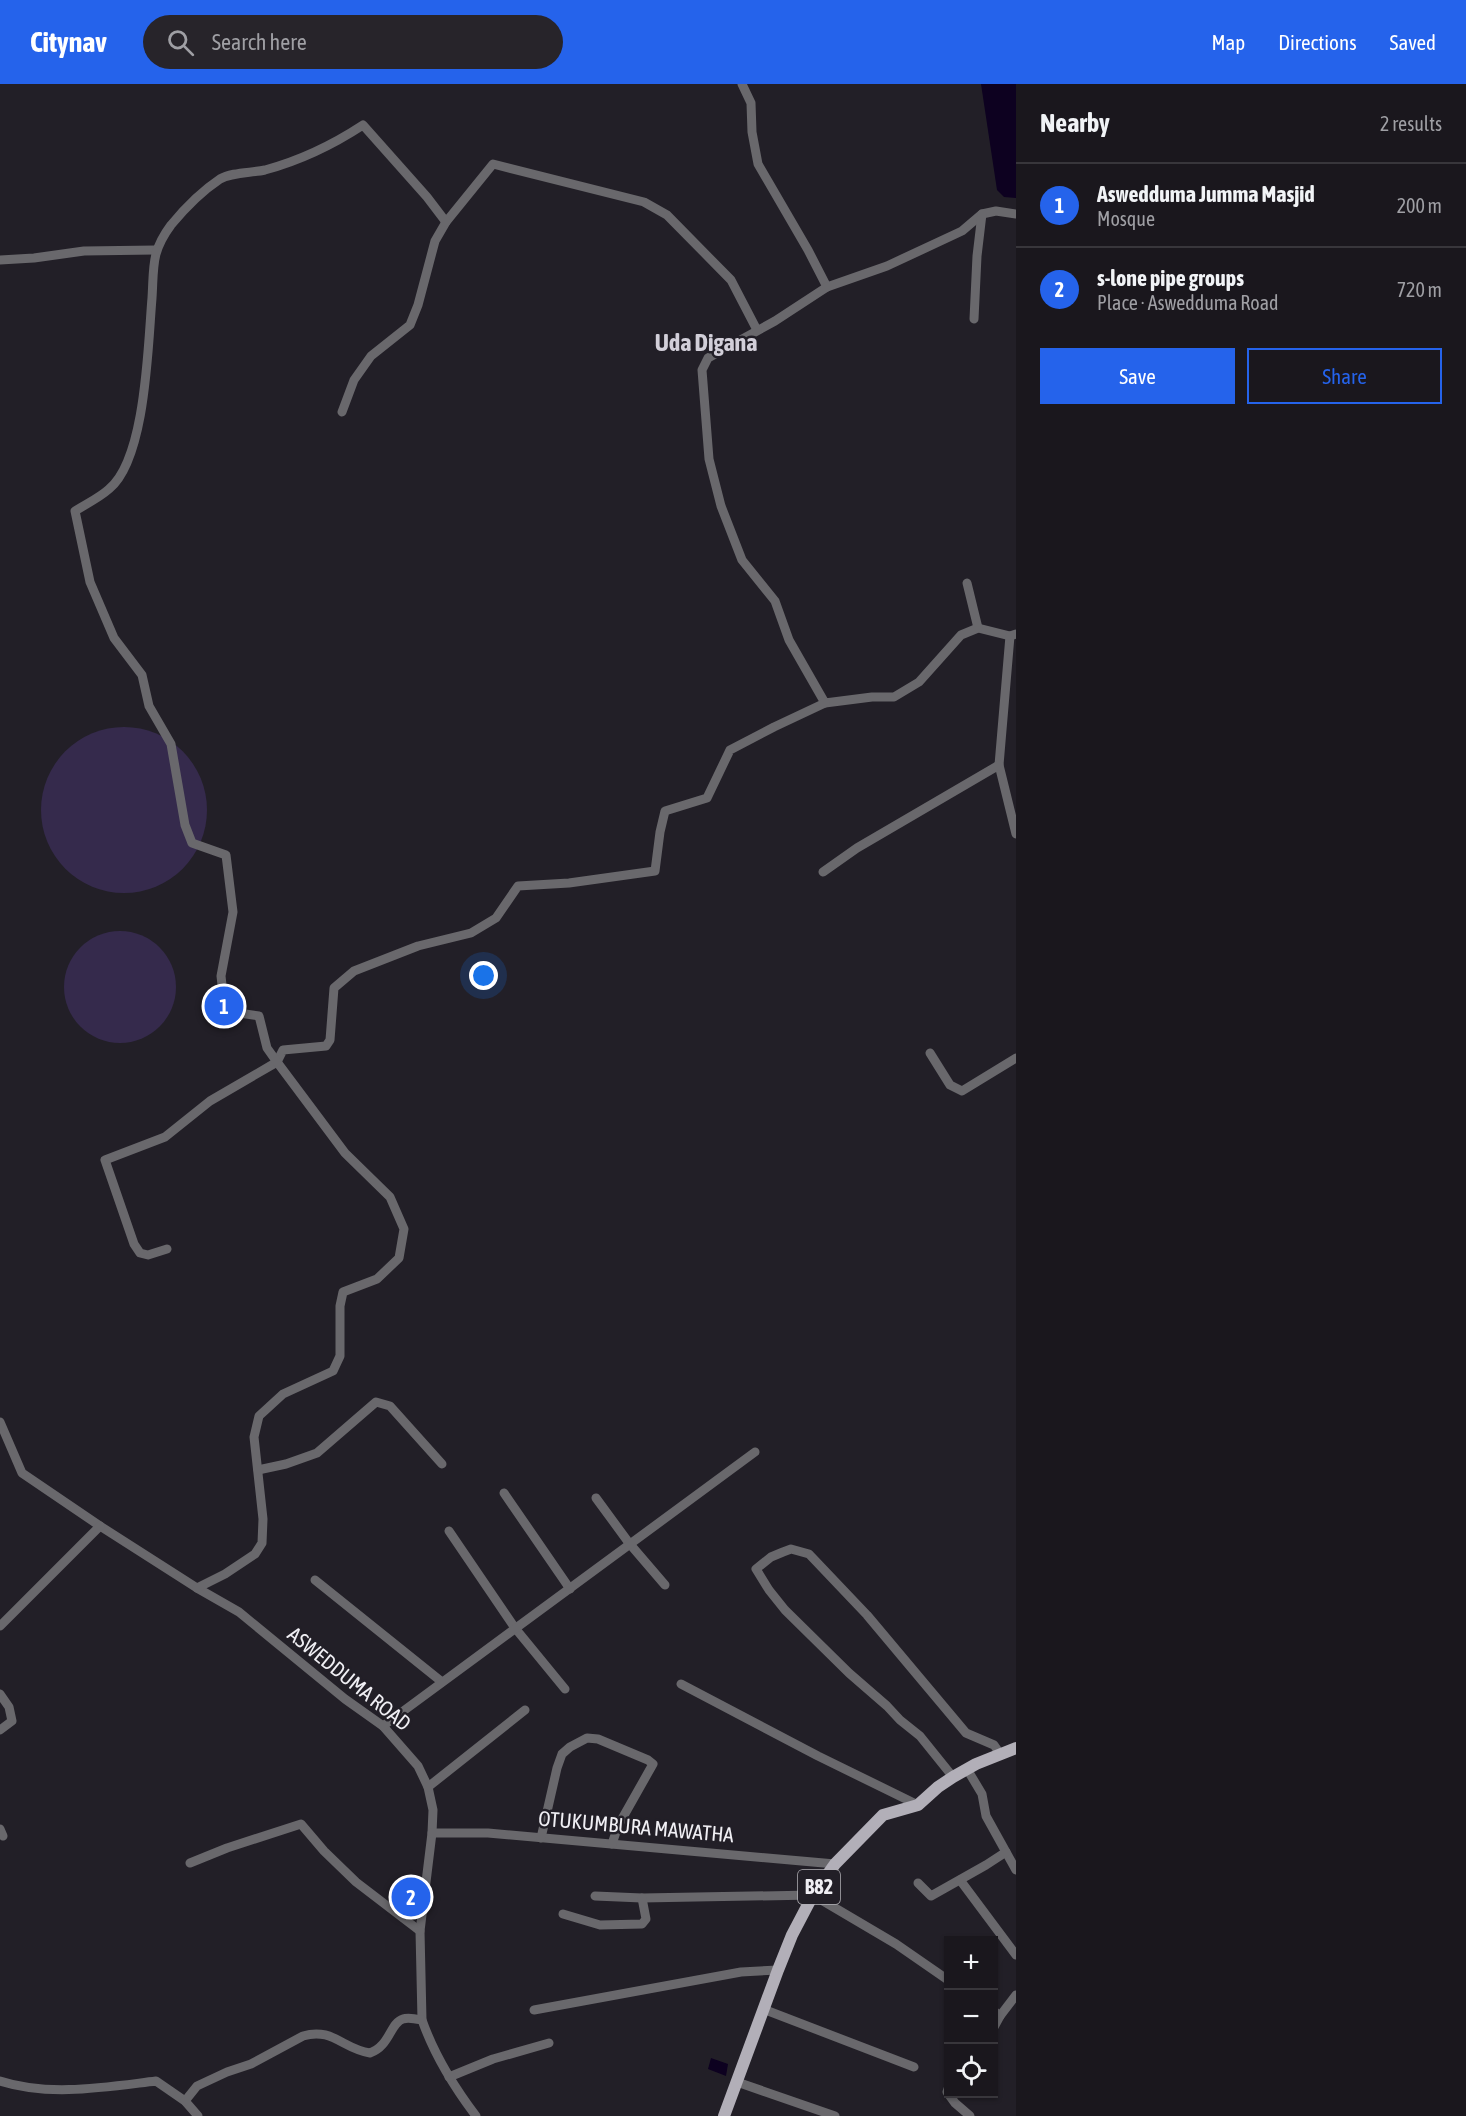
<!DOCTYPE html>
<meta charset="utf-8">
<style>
:root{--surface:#1a171d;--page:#27242a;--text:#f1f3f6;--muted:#9f9fa4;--line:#38363b;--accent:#2563eb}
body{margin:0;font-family:"Asap Condensed",sans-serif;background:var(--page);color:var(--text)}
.controls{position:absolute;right:18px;bottom:18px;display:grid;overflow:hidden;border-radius:0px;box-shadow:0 2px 4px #0004}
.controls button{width:54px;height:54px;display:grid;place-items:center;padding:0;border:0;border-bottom:2px solid var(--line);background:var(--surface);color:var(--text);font:30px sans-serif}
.you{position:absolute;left:484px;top:892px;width:21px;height:21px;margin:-15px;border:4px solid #fff;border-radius:50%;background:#1a73e8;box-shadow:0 0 0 9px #1a73e833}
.badge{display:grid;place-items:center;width:39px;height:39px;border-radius:50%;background:var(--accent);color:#fff;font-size:20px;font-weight:700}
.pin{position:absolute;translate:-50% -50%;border:3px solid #fff;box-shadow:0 2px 6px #0006}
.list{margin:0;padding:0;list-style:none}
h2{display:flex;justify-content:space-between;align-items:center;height:78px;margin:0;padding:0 24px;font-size:26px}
h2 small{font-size:20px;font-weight:400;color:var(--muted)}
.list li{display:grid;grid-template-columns:39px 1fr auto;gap:18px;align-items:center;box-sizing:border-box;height:84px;padding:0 24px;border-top:2px solid var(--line)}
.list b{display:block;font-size:22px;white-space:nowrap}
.list p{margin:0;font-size:20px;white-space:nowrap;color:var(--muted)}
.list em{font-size:20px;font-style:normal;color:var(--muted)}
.actions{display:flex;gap:12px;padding:18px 24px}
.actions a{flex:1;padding:14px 0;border:2px solid var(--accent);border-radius:0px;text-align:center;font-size:21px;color:var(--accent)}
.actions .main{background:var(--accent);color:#fff}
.icon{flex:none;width:33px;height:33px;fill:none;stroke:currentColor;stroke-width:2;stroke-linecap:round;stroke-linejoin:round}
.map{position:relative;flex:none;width:1016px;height:2032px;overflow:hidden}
header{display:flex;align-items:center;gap:36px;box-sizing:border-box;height:84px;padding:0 30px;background:var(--accent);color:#fff}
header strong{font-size:28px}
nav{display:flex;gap:33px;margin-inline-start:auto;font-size:21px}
.search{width:420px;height:54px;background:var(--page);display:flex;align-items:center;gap:15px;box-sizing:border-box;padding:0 21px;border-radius:33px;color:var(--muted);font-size:22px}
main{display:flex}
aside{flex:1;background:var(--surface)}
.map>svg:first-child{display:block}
</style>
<header>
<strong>Citynav</strong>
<div class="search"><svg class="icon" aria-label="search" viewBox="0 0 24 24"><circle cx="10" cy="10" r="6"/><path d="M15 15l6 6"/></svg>Search here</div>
<nav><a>Map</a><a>Directions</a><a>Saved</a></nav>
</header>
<main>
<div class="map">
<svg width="1016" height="2032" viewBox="0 0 1016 2032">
<rect width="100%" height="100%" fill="#221f27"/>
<g fill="#352a4c">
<circle cx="124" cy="726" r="83"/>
<circle cx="120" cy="903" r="56"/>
</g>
<g fill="#0d0120">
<polygon points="981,0 1016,0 1016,114 1004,113 997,106"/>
<polygon points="711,1974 728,1980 726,1992 708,1985"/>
</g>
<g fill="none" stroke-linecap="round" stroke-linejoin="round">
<g stroke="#69686c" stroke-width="9">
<polyline points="742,0 751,19 752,48 758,80 808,166 827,203"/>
<polyline points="1016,130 996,127 982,130 962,147 887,182 827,203 775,237 708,274 702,286 709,375 721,422 742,476 775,517 789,556 825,619 872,613 894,613 919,598 961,551 978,544 1010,552 1016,550"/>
<polyline points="0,176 34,174 84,167 155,166"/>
<polyline points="974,235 977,172 982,130"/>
<polyline points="342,328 354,296 371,272 410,241 418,221 435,157 446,138 493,80 644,118 667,131 731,196 757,246"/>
<polyline points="967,499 978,544"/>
<polyline points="1010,552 999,681 1016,750"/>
<polyline points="823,788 857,764 999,681"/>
<polyline points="930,969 950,1001 962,1007 1016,974"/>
<polyline points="167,1165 148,1171 140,1169 134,1160 105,1076 165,1053 210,1017 277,978 283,966 326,962 330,956 334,904 354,887 418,862 471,849 496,834 518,802 569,799 655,787 660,748 665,727 707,714 730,666 774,643 825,619"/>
<path d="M0,1338l22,51 78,53 97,62 42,24 106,87 38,27 35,40 10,21 5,23 -1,23 -12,98 2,89c12,34 32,67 54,96"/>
<polyline points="258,1386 286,1380 317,1369 376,1318 390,1322 442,1380"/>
<polyline points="504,1409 570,1505"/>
<polyline points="596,1414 629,1459 665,1501"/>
<polyline points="449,1447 515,1544 565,1605"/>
<polyline points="315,1496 442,1598"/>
<path d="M197,1504l28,-14 30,-20 7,-11 1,-24 -9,-82 5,-21 24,-22 50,-23 7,-15v-50l3,-14 34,-13 22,-21 5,-29 -14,-32 -45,-44 -68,-91 -10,-14 -8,-32 -34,-5 -4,-35 12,-64 -7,-57 -34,-12 -7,-18 -14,-81 -22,-38 -7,-31 -28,-37 -24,-56 -15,-71c11,-7 24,-13 34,-22 37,-30 39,-145 43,-191 2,-32 -1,-46 19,-73 14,-17 31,-34 49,-46 12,-7 31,-6 45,-9 37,-10 66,-24 98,-45l64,72 19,25"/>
<polyline points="0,1542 100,1442"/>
<polyline points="681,1600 818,1672 918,1721"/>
<polyline points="0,1610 9,1623 12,1637 0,1646"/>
<polyline points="383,1642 755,1368"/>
<polyline points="967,1685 982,1710 986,1732 1016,1786"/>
<polyline points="953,1693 920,1652 900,1636 887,1622 849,1589 785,1526 769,1506 756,1485 771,1473 783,1468 791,1465 809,1470 867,1531 966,1649 994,1661 1001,1671"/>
<polyline points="428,1703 525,1626"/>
<polyline points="0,1745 3,1752"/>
<polyline points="432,1749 488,1749 835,1780"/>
<polyline points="541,1754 557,1684 562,1670 570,1663 587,1654 598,1655 648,1676 653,1680 618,1742 612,1760"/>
<polyline points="190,1779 227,1764 301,1740 324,1767 356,1798 420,1847"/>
<polyline points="960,1796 1016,1871"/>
<polyline points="918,1799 931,1812 986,1781 1006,1768"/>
<polyline points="595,1812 642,1814 813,1811 896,1860 948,1896"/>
<polyline points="563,1830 600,1841 642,1840 646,1835 642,1814"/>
<polyline points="763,1925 914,1983"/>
<polyline points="534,1926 741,1888 778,1886"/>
<polyline points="994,1927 1000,1932 994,1943"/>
<polyline points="1000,1932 1016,1911"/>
<polyline points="449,1993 493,1975 549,1959"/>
<path d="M0,1997c49,16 106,6 156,0l29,20 13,15"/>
<polyline points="737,1998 835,2032"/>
<polyline points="948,2005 947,2008 955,2019 970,2032"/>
<path d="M185,2017l12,-15 30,-14 24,-8 52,-28c29,-9 40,13 67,17 20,-7 20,-30 33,-34 5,-2 14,0 19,1"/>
</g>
<polyline stroke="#b2afb8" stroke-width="12" points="724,2032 778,1886 792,1851 813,1811 835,1780 883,1731 918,1721 938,1703 953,1693 976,1680 1016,1664"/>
</g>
<g text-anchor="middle" stroke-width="5" stroke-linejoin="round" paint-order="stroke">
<rect fill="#221f27" stroke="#b2b1b6" stroke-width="1.5" x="798" y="1786" width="42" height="34" rx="4.5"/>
<g font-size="20" font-weight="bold" fill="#f0eff4">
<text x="819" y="1810">B82</text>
</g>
<g font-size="21" fill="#f0eff4" stroke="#221f27">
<text transform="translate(349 1595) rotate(39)" y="7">ASWEDDUMA ROAD</text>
<text transform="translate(636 1743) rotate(5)" y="7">OTUKUMBURA MAWATHA</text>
</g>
<g font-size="24" font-weight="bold" fill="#d2cfd9" stroke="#221f27">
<text x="706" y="267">Uda Digana</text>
</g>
</g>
</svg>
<div class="controls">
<button>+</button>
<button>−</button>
<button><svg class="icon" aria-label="locate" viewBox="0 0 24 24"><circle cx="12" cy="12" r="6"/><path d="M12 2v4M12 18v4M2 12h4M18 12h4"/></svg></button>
</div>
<div class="you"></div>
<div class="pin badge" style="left:224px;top:922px">1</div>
<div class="pin badge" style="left:411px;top:1813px">2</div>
</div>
<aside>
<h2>Nearby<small>2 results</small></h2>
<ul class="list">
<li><span class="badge">1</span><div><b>Aswedduma Jumma Masjid</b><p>Mosque</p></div><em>200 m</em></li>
<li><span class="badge">2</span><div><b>s-lone pipe groups</b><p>Place · Aswedduma Road</p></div><em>720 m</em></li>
</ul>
<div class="actions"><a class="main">Save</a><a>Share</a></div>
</aside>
</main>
